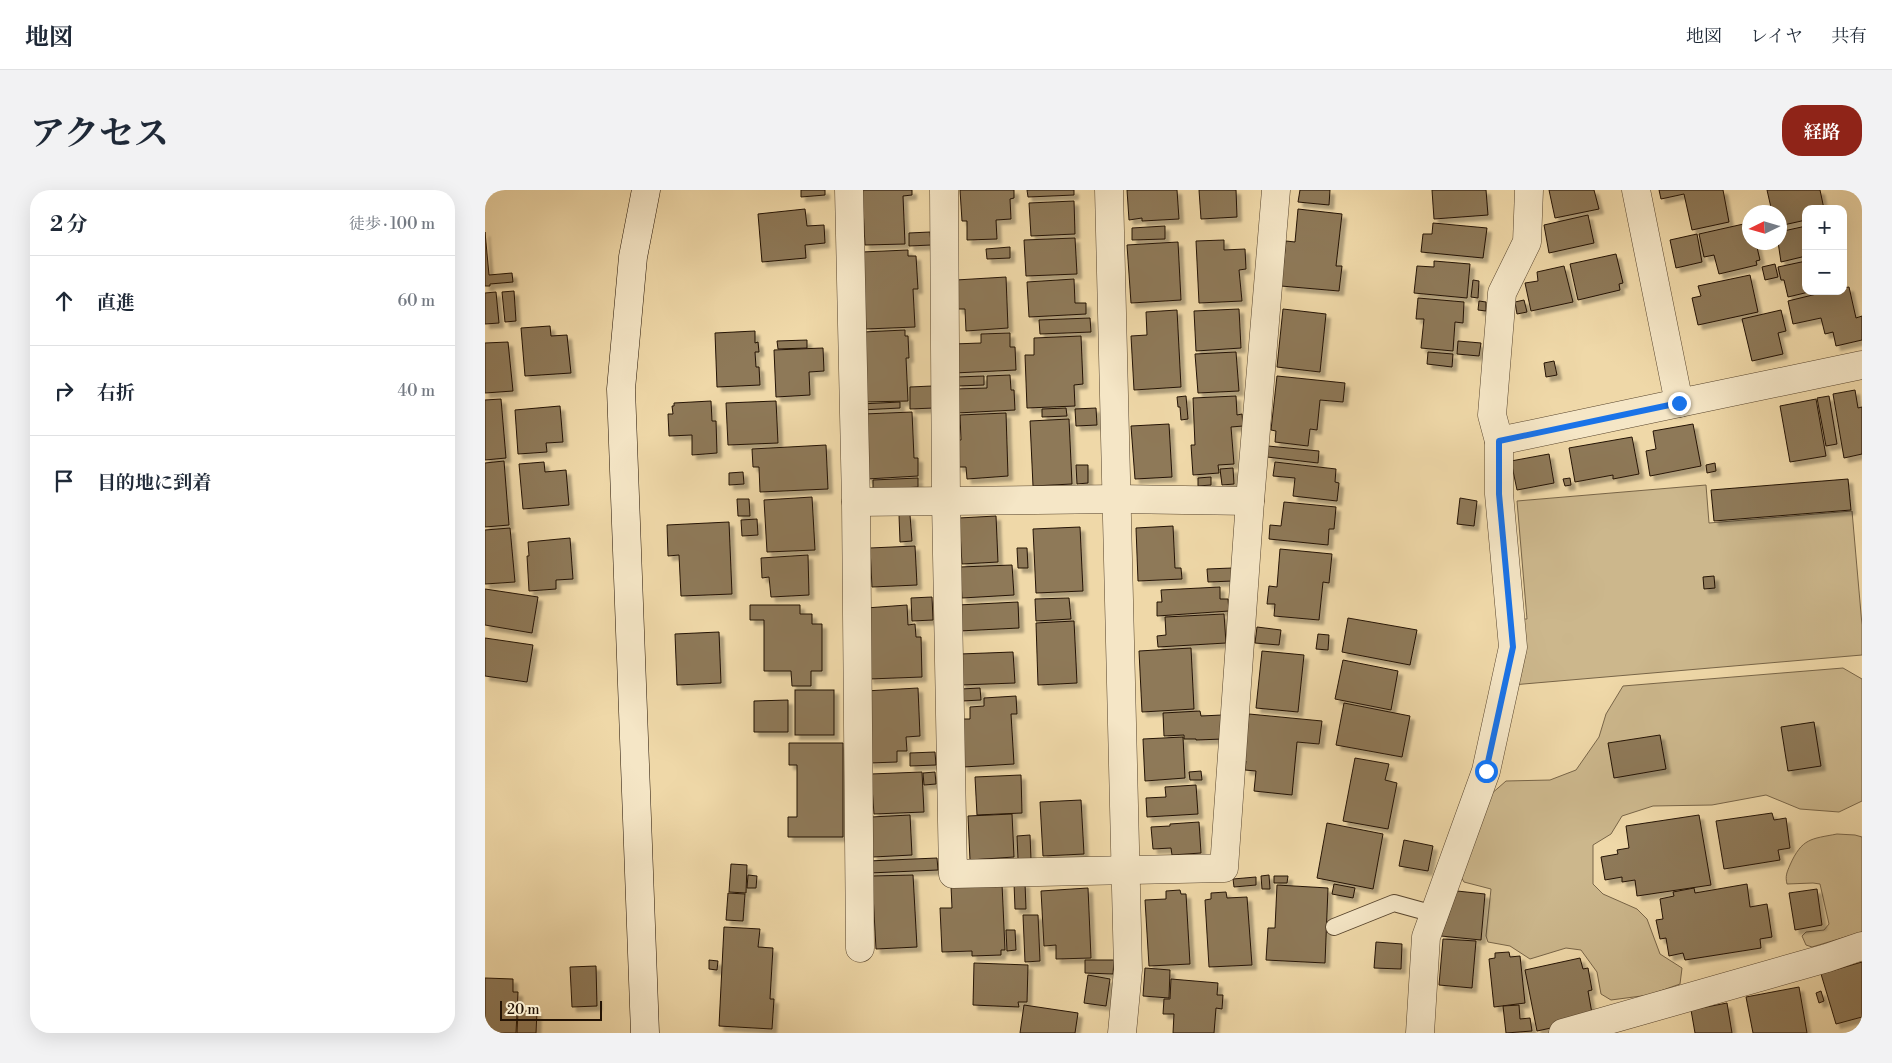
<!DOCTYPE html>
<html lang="ja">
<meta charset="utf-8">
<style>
:root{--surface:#fff;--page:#f2f2f3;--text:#1f2937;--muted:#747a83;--line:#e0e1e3;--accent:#8f2418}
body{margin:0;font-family:"Libre Bodoni","Noto Serif JP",serif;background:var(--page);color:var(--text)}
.controls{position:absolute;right:15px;top:15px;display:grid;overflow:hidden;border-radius:10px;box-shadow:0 5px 20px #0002}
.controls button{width:45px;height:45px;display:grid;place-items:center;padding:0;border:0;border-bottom:1px solid var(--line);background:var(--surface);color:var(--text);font:25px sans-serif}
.compass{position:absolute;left:1257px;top:15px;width:45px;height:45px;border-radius:50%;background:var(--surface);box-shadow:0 5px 20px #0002;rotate:265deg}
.scale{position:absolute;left:15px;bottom:12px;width:102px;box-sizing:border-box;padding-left:5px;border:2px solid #241304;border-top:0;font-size:14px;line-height:18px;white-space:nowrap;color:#241304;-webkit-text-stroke:4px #f5e6c6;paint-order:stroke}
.stop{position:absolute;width:15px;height:15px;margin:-11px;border:4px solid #1a73e8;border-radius:50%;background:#fff}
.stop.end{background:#1a73e8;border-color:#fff;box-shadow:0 1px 5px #0008}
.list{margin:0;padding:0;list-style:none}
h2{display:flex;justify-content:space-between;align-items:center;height:65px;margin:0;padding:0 20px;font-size:21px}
h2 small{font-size:16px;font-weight:400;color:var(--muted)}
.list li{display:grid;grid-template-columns:32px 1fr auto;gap:15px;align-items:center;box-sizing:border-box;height:90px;padding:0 20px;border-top:1px solid var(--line)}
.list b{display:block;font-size:19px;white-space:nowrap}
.list em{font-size:16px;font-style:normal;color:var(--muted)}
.icon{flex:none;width:28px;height:28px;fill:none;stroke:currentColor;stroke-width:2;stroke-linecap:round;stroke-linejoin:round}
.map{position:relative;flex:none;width:1377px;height:843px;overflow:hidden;border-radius:20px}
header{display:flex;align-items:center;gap:30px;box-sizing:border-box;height:70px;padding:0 25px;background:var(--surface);border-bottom:1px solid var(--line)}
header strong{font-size:24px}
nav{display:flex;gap:28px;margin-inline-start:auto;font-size:18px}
.intro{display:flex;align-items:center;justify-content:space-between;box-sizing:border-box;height:120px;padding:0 30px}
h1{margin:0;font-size:35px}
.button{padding:12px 22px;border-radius:20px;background:var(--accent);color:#fff;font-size:18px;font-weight:700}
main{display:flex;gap:30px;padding:0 30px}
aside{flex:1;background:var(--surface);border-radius:20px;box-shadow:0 5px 20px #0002}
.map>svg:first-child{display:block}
</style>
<header>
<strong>地図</strong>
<nav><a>地図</a><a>レイヤ</a><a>共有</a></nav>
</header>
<div class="intro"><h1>アクセス</h1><a class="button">経路</a></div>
<main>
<aside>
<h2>2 分<small>徒歩 · 100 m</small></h2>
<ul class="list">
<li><svg class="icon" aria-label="ahead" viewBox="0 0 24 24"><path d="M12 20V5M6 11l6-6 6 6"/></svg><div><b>直進</b></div><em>60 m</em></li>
<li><svg class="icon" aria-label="right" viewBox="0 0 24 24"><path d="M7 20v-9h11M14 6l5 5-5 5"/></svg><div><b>右折</b></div><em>40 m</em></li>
<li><svg class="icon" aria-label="arrive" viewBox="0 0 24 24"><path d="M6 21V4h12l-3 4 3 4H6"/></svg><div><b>目的地に到着</b></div></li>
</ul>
</aside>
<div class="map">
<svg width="1377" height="843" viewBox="0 0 1377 843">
<defs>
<filter id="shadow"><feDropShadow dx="4.5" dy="4.5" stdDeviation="1" flood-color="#0004"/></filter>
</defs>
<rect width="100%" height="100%" fill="#efd8a8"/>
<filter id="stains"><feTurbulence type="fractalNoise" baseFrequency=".004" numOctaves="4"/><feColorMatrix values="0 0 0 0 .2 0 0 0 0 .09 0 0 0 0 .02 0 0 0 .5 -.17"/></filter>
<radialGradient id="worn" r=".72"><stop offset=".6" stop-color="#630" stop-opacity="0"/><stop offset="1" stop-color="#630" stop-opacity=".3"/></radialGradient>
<g fill="#ccb78c" stroke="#786548">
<polygon points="1221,295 1224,333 1367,321 1377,435 1377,465 1027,495 1036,429 1042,429 1032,311"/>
<polygon points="1358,478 1377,489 1377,611 1354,622 1315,619 1281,605 1227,615 1168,616 1137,626 1126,644 1108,655 1108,694 1118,704 1152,719 1162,729 1175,764 1197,778 1195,794 1164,805 1126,810 1116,804 1112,782 1096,760 1081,758 1045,769 1025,756 1003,752 1001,746 1006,699 979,692 976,687 1005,605 1021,591 1065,590 1091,580 1114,547 1121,524 1138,496"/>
<path d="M1352,644l18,1 7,2v95l-50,15 -6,-2 -4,-9 4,-4 18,-2 5,-6 -9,-40 -7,-1 -26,1c-2,-8 0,-12 3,-19 12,-27 21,-26 47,-31z"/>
</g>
<g fill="#8e7959" stroke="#241304" filter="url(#shadow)">
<polygon points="316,0 340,0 340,5 316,7"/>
<polygon points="377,0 427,0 427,5 418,6 420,54 380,55"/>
<polygon points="475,0 529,0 529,8 525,9 526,29 511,30 512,49 482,50 482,31 477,31"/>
<polygon points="542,0 589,0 589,5 543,7"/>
<polygon points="642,0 692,0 694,29 657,31 657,28 644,30"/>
<polygon points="714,0 751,0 752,27 716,29"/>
<polygon points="815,0 845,0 844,15 813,12"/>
<polygon points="947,0 1001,0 1003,25 949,29"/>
<polygon points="1064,0 1109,0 1114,19 1070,28"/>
<polygon points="1174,0 1238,0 1244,32 1207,40 1199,4 1176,9"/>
<polygon points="1282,0 1335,0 1339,19 1321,19 1321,30 1294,36 1294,22 1287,22"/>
<polygon points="589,11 590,44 546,46 544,13"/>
<polygon points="320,19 322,36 339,35 340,53 320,55 321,68 277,72 273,24"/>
<polygon points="813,19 857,24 851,76 857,76 854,101 796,96 801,51 810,52"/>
<polygon points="1103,25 1109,53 1064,63 1059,35"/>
<polygon points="948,33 1002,38 998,68 936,62 938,44 947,44"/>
<polygon points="1263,33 1264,52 1271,53 1275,70 1271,71 1272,75 1234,84 1229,65 1219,67 1214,44"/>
<polygon points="680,36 680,49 647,50 647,38"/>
<polygon points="1321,36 1321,66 1296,72 1293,52 1294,52 1294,42"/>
<polygon points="0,42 4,85 27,83 28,92 5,94 5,96 0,96"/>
<polygon points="445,42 446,55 424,56 424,43"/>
<polygon points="1212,44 1217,72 1191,78 1185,50"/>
<polygon points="590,48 592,84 541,86 539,50"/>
<polygon points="739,50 739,60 760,59 761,79 754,80 757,111 714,113 711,51"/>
<polygon points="693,52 696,110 646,113 642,55"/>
<polygon points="525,57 525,68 502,69 501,59"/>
<polygon points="423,60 423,66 431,66 433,99 428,99 430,137 381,139 377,62"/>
<polygon points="1131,64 1138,93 1134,94 1135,100 1093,110 1085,74"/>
<polygon points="949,71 985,74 982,108 929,103 932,76 949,77"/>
<polygon points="1321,71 1321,101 1328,101 1303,107 1299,90 1296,90 1293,77"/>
<polygon points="1290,74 1293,87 1280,90 1277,77"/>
<polygon points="1079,76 1088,112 1046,121 1040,93 1053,91 1052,82"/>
<polygon points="1265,85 1273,122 1213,135 1207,108 1216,106 1213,96"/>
<polygon points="521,87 523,138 481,141 480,119 473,119 471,90"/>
<polygon points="589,89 590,113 601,113 601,124 544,127 542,92"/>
<polygon points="988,90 994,91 993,108 986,107"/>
<polygon points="1364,97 1371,128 1377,126 1377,150 1351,156 1348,142 1340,144 1336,128 1308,134 1303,111 1344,101 1358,101 1358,98"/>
<polygon points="29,101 31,131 20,132 17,102"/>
<polygon points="11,102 14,133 0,134 0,103"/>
<polygon points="933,108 979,112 978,133 970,132 968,161 936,158 939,129 931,129"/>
<polygon points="1039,110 1042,122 1032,124 1030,112"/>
<polygon points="994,111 1001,112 1001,121 993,120"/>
<polygon points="754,119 756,158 711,161 709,121"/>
<polygon points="798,119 841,124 835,182 792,177"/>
<polygon points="692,120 696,197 649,200 646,146 662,145 661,122"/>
<polygon points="1296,120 1301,141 1293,143 1298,164 1267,171 1257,129"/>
<polygon points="605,128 606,142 555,144 554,130"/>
<polygon points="65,136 66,146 82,145 86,183 40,186 36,138"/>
<polygon points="420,140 420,146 423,146 424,168 421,168 423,211 381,212 378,142"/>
<polygon points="270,141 270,153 273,152 274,162 270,162 271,177 274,177 275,195 232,197 230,143"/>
<polygon points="525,143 525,157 530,157 531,180 469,183 468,154 496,153 496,144"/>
<polygon points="596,146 598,194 589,195 590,216 542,218 540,165 549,165 549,148"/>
<polygon points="322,150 322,158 293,159 292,151"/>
<polygon points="973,151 996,153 994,166 972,164"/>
<polygon points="23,152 28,201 0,203 0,153"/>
<polygon points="338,158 339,181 324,182 325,205 291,207 289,160"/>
<polygon points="751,162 754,201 713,203 710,164"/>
<polygon points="943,162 968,164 967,177 942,174"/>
<polygon points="1069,171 1072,185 1061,187 1059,173"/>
<polygon points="525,185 526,200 529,200 530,220 472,223 470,199 502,198 502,186"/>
<polygon points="499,186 499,195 472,196 472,187"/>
<polygon points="792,186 860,193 858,212 835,210 832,240 825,239 823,256 790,252 791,241 786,240"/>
<polygon points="447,196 449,218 425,219 425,197"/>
<polygon points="1370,200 1373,218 1377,217 1377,264 1359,268 1348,204"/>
<polygon points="701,206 703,229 696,230 695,217 693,217 692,207"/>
<polygon points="751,206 752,225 757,224 758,236 746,237 749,274 733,275 734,283 708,285 706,255 710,255 708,208"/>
<polygon points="1344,206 1352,254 1341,256 1332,208"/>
<polygon points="16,209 21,268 0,270 0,210"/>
<polygon points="1331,209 1341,266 1305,272 1295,216"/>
<polygon points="226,211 227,231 231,231 232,263 207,265 207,245 184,246 183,224 188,224 187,216 189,216 189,213"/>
<polygon points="291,211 293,253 243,255 241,213"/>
<polygon points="415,212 415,218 376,220 375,214"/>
<polygon points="75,216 78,252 61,253 62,262 33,264 30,220"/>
<polygon points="581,218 582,226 557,227 557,219"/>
<polygon points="611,218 612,235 591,236 590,219"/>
<polygon points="427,222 429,268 433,268 433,286 382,289 379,224"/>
<polygon points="521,223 523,286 482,289 481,277 473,277 472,250 476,250 475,225"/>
<polygon points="584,229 587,294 548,296 545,231"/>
<polygon points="684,234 687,287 650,289 646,236"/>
<polygon points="1208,234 1216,276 1165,286 1161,261 1171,259 1168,241"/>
<polygon points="1147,247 1154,284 1128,289 1128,285 1090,292 1084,258"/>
<polygon points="341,255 343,299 275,302 274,277 268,277 267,259"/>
<polygon points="783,256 834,261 833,273 782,267"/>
<polygon points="1064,264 1069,293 1032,300 1026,271"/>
<polygon points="19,271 24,335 0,337 0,273"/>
<polygon points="59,272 60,282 81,280 84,315 38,319 34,274"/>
<polygon points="790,272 851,279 850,292 854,293 852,311 808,306 810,288 788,286"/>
<polygon points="1230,273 1231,281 1222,283 1221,275"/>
<polygon points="591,275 603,275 603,293 592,294"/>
<polygon points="748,278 749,294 737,295 735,279"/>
<polygon points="258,282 259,294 244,295 244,283"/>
<polygon points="726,287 726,295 713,296 713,288"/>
<polygon points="433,288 433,297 388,300 388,290"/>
<polygon points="1085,288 1086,295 1080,296 1078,289"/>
<polygon points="1363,289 1366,320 1229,331 1226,300"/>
<polygon points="327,307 330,360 282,362 279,310"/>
<polygon points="975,308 992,311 989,336 972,334"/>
<polygon points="252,309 264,309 265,326 253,326"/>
<polygon points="799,312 851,317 849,339 844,339 843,355 784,349 785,335 796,336"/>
<polygon points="414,325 425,325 427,351 415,352"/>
<polygon points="511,326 513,372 477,374 474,328"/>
<polygon points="272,329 273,345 257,346 256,330"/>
<polygon points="244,332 247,404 196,406 194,365 183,366 182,335"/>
<polygon points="688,336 690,378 696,378 697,389 653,391 651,338"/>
<polygon points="595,337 598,401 551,403 548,339"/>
<polygon points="25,338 30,392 0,394 0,340"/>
<polygon points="85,348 88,389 71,390 71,399 44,401 42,366 44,366 43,352"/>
<polygon points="430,356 432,395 387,397 385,358"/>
<polygon points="532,358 542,358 543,378 533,378"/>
<polygon points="795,359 847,364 844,393 838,392 834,430 789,426 790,414 782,414 784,396 792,397"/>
<polygon points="323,365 324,405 286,407 284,387 277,388 276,368"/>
<polygon points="527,375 529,405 477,408 475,377"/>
<polygon points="747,378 748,391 723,392 722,379"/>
<polygon points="1229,386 1230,398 1219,399 1218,387"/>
<polygon points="735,397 735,409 743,409 744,421 672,426 672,412 677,412 676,400"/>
<polygon points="0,399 53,407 47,443 0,435"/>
<polygon points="447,407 448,430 427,431 426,408"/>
<polygon points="584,408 586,429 551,431 550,409"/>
<polygon points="533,412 534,438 474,441 473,415"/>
<polygon points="265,415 315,415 315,424 327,424 327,434 337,434 337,481 326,481 326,496 307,496 306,481 279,481 279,430 265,430"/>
<polygon points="422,415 423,435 430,434 431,447 436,447 437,487 384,489 381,418"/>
<polygon points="739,424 741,453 673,457 672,446 681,445 680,427"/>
<polygon points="863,428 932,440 925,475 857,462"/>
<polygon points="589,431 592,493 553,495 551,433"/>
<polygon points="772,437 796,440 794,455 770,453"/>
<polygon points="234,442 236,493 192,495 190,444"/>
<polygon points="833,444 844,445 843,460 831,459"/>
<polygon points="0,448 48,455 42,492 0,486"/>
<polygon points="706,458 709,519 657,522 654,461"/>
<polygon points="777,461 819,465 813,522 771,518"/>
<polygon points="528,462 530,493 476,495 475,464"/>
<polygon points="858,470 913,481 906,520 850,509"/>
<polygon points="433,498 435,546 421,547 422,561 412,561 412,572 384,573 380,501"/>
<polygon points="495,498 496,510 477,511 476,499"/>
<rect x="310" y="500" width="39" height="45"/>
<polygon points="531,506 532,524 526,524 529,574 478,577 476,529 485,529 485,517 499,516 499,508"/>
<polygon points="303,510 303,542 269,542 269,511"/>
<polygon points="859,513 925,526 917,567 851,555"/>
<polygon points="715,521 716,526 737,525 738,549 711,550 711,549 699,549 699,545 679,546 678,523"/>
<polygon points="764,524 837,531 834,554 812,552 807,605 769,601 771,581 760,580 761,571 759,571"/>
<polygon points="1329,532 1336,576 1303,581 1296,537"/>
<polygon points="1175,545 1181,579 1129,588 1123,553"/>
<polygon points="698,547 700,588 660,591 658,549"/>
<polygon points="304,553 358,553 358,647 303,647 303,627 312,627 312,575 304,575"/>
<polygon points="450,562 451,575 425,576 425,563"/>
<polygon points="870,568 904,574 900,590 912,593 903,639 858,631"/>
<polygon points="716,581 717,590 705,590 704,582"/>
<polygon points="437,582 439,622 389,624 386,584"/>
<polygon points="450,582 451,594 439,595 438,583"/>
<polygon points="536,585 537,623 492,625 490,587"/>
<polygon points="711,595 713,624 662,627 661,608 681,607 680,597"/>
<polygon points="596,610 599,664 558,666 555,612"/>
<polygon points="1287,623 1289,630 1301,628 1305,658 1293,660 1295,670 1239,679 1231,631"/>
<polygon points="527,624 529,667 485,670 483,626"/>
<polygon points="425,625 427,665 388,667 386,627"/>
<polygon points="1214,625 1226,695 1152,706 1150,690 1137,692 1137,687 1120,690 1116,667 1133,664 1132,660 1144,658 1141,636"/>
<polygon points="714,632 716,663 687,665 686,658 668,659 666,637 685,636 685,634"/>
<polygon points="842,633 898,644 888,699 832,688"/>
<polygon points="545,645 546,669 533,669 532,646"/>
<polygon points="919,650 948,656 943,681 914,676"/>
<polygon points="452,668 453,680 384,683 383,671"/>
<polygon points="246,674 262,675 261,703 244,702"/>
<polygon points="263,685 272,686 271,698 262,698"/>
<polygon points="428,685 432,757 391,759 387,686"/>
<polygon points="784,685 785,699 777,699 776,686"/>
<polygon points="789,686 803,686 802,693 789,693"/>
<polygon points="771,687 771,695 749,697 748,689"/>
<polygon points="529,693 540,693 541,719 530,719"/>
<polygon points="517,694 520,760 516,760 516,765 487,766 487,761 457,762 455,718 467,718 466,696"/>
<polygon points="849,694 870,698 868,708 847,704"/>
<polygon points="1262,694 1265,717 1282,714 1287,747 1275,749 1276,758 1200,770 1198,763 1184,766 1181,748 1175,749 1171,730 1178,729 1175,709 1189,706 1188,702 1209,698 1210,703"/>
<polygon points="792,695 843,698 840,773 781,770 783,738 790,738"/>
<polygon points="603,698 606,768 571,769 571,755 559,756 556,701"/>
<polygon points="1332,699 1337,735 1310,740 1304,703"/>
<polygon points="695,700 696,704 701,704 705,774 664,776 660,710 681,709 681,701"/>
<polygon points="972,701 1000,704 996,750 956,746"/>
<polygon points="741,702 742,708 762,707 767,775 724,777 720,710 726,709 726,703"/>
<polygon points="243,703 260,704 258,731 241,730"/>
<polygon points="538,725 553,725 555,771 540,772"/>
<polygon points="239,737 275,739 273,757 288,758 285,809 289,809 287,839 234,836"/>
<polygon points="521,740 530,740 531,760 522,761"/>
<polygon points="958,749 991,751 987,798 954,795"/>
<polygon points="891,752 917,754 916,779 889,778"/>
<polygon points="1024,762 1025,767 1035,766 1040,813 1009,817 1004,769 1010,768 1010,763"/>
<polygon points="1095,768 1098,779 1103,778 1107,800 1103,801 1108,829 1052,841 1040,780"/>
<polygon points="224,770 233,771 232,780 224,779"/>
<polygon points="600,770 629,770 628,784 600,783"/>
<polygon points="1377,772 1377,827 1351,834 1336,784"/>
<polygon points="489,773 543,775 542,812 533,812 534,817 488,815"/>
<polygon points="111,776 112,816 87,817 85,777"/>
<polygon points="660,778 685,780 684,808 658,806"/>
<polygon points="603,785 625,789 621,816 599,813"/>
<polygon points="0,788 28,789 28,802 33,802 31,843 0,843"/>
<polygon points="686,789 733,793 732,805 738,805 737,819 731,818 729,843 688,843 689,824 678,824 679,809 685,809"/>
<polygon points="1314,797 1322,843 1268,843 1261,807"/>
<polygon points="1336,801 1339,811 1334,813 1331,803"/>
<polygon points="1242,813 1247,843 1210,843 1206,820"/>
<polygon points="539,815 593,823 590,843 535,843"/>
<polygon points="1034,815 1035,829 1045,828 1047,841 1021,843 1018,816"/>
<polygon points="33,821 52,821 51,843 32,843"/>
</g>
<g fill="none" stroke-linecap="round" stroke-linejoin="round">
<g stroke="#57442d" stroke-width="18">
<polyline id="lane" points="849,737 909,713 949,724"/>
</g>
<g stroke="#57442d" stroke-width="29">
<g id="street">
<polyline points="364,0 371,312 375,758"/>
<polyline points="459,0 461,311 468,684 739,678 765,311 791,0"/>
<polyline points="624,0 643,780 637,843"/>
<polyline points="1151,0 1194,213 1377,175"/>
<polyline points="1014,251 1194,213"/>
<polyline points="371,312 632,309 765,311"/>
<polyline points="935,843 941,747 1001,581 1028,457 1014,304 1014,251 1007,225 1017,103 1042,52 1044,0"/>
<polyline points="1078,843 1342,768 1377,756"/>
</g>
</g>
<g stroke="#241304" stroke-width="29">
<polyline id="secondary" points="160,843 136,199 148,67 161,0"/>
</g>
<use href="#lane" stroke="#f5e6c6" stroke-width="16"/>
<use href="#street" stroke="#f5e6c6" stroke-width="28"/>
<use href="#secondary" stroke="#f5e6c6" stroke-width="28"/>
</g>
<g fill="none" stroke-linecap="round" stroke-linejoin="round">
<polyline stroke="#1a73e8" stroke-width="6" points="1001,581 1028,457 1014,304 1014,251 1194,213"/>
</g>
<rect width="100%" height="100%" filter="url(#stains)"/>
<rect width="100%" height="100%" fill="url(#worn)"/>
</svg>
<div class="controls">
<button>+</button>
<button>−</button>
</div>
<svg class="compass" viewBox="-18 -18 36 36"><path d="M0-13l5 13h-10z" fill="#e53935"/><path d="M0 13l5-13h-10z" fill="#747a83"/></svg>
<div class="scale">20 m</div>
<div class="stop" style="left:1001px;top:581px"></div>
<div class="stop end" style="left:1194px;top:213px"></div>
</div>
</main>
